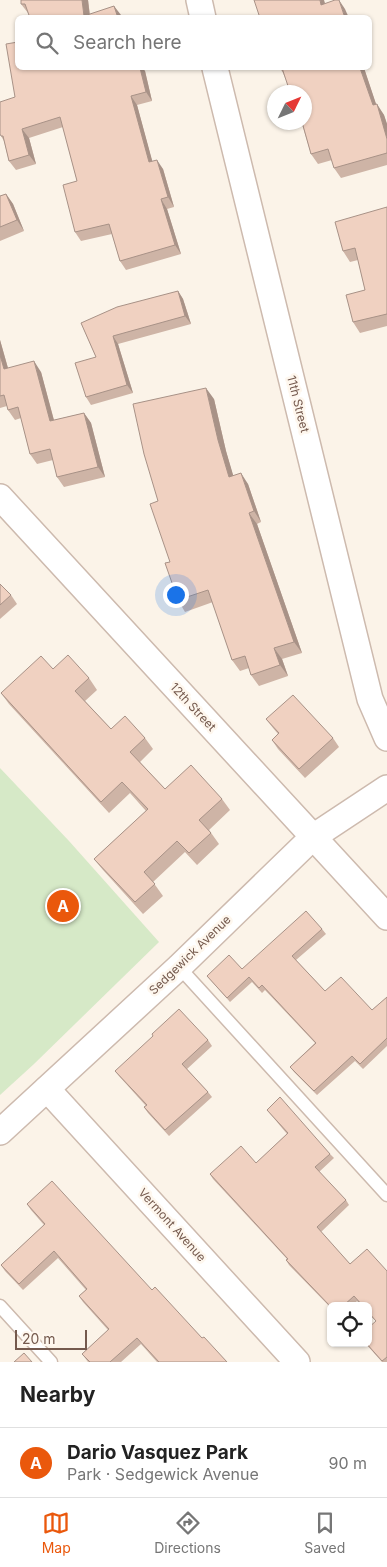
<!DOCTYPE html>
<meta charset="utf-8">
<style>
:root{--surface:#fff;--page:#f6f6f6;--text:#222;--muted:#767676;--line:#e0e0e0;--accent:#ea580c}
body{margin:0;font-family:Inter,sans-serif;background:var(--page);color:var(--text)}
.controls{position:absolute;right:15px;bottom:15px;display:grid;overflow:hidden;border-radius:8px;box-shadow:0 1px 4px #0004}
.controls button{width:45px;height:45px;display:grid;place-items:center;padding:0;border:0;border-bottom:1px solid var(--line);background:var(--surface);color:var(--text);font:25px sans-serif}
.compass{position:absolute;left:267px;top:85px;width:45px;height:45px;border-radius:50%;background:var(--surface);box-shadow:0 1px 4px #0004;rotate:47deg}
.scale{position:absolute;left:15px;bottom:12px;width:72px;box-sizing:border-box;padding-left:5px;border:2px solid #74594d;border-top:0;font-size:14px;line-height:18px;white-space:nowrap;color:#74594d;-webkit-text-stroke:4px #fef7ee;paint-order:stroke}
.you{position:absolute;left:175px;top:594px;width:18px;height:18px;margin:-12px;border:4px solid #fff;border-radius:50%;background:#1a73e8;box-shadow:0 0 0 8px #1a73e833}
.badge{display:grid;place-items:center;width:32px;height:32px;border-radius:50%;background:var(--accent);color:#fff;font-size:16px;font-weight:700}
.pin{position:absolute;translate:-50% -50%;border:2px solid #fff;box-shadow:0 1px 5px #0006}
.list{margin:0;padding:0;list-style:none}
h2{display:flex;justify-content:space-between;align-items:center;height:65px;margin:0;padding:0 20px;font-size:21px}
h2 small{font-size:16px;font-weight:400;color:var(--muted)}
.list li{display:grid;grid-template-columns:32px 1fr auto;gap:15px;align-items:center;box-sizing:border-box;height:70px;padding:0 20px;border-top:1px solid var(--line)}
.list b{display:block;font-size:19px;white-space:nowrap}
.list p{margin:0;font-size:16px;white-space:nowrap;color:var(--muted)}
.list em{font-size:16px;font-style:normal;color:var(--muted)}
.icon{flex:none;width:28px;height:28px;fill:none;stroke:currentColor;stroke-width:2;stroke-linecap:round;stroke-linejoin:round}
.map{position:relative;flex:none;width:387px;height:1362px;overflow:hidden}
.search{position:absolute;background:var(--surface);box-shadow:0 1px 4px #0004;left:15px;right:15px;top:15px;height:55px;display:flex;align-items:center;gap:12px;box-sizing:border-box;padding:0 18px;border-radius:8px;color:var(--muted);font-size:19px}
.sheet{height:135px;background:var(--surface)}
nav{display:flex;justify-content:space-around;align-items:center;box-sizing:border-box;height:70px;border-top:1px solid var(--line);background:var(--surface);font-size:14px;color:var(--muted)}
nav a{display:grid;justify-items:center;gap:2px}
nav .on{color:var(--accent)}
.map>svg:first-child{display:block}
</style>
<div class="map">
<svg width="387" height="1362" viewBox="0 0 387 1362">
<rect width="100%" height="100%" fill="#fbf3e8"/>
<polygon fill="#d6e9c7" points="0,768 69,841 159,942 34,1064 0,1095"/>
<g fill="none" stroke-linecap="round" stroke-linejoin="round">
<g stroke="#cdbaae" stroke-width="15">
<g id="service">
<polyline points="179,967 387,1195"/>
<polyline points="0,1306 51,1362"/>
</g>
</g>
<g stroke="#cdbaae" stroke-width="28">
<g id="minor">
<polyline points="199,0 203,18"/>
<polyline points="215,68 370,699 387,738"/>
<polyline points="0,497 387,917"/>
<polyline points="47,1089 297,1362"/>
<polyline points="0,1132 179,967 313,837 387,788"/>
</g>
</g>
<use href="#service" stroke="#fff" stroke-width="12"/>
<use href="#minor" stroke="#fff" stroke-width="25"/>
</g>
<g fill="#ceb4a6">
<polygon points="21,0 88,0 90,15 114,6 122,18 30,18 29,13 28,13 21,4"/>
<polygon points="280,68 364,68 376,104 384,115 387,124 387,165 341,178 334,168 332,160 318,164 311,154 302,124 301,122 304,122 283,73"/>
<polygon points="145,71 152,101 137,105 152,161 163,169 174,207 167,209 181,254 126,270 120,261 112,234 81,241 75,232 77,181 63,127 29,138 36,164 16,170 9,161 4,141 1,136 15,97"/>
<polygon points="6,194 13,204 24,231 0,241 0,196"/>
<polygon points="387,207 387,326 360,333 353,322 365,290 358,260 350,262 343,251"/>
<polygon points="178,291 183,299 191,324 118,344 133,393 91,405 86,397 96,357 81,323"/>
<polygon points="0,340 8,368 41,372 54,420 84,413 91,423 105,477 64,487 57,477 53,460 37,464 30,454 21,418 15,420 8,410 7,406 0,408"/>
<polygon points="214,399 226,451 233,476 248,484 261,522 257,524 302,653 282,659 288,676 259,686 251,675 249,668 240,671 232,660 213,602 185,612 178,600 158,501"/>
<polygon points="0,584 11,595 17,604 0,619"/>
<polygon points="53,669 89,678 97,690 85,701 111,729 145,738 153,749 140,762 165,789 222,799 230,810 209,830 219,844 197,865 185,852 153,882 163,896 143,914 103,870 94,859 146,811 130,793 109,813 9,704 1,693"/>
<polygon points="266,719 333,738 339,747 305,778 278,749 272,740 278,734 273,728"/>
<polygon points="322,929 326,934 296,960 325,991 372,1010 387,997 387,1046 363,1069 355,1061 317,1095 294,1072 290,1067 315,1043 265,990 262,993 252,982 230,1002 207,976 242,969"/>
<polygon points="208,1040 212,1046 187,1069 208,1092 212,1097 169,1136 148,1113 144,1107 146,1106 119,1076 115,1071"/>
<polygon points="267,1110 330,1154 334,1158 319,1172 346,1200 349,1205 321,1232 350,1264 387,1271 387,1362 382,1362 365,1343 368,1343 376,1321 368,1313 368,1306 362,1306 357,1301 352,1306 331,1306 331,1308 289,1265 286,1260 287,1259 213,1179 210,1174 256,1163 287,1134"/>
<polygon points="27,1204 152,1290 227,1362 157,1362 141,1344 121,1362 88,1362 82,1354 108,1330 83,1302 79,1296 86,1290 58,1258 23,1290 5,1271 1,1265 44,1225 31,1210"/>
</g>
<g fill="#a89287">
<polygon points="82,0 88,0 90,18 84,16"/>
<polygon points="320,0 324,0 329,16 321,5"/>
<polygon points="339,0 345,9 349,18 345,18"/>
<polygon points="114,6 121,15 122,18 118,18"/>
<polygon points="140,68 143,68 145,71 152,101 146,92"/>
<polygon points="360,68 364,68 380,116 373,105"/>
<polygon points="131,96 137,105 155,171 149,162"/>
<polygon points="377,104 384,115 387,124 387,139"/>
<polygon points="22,129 29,138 36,164 29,155"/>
<polygon points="157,160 163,169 174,207 168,197"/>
<polygon points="6,194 13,204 24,231 17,220"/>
<polygon points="161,199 167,209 181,254 175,245"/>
<polygon points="178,291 183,299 191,324 185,316"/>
<polygon points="113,336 118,344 133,393 127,385"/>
<polygon points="0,340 11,379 4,369 0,355"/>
<polygon points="34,361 41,372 57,432 50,421"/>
<polygon points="206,388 214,399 226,451 237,488 229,477 218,440"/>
<polygon points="84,413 91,423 105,477 98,467"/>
<polygon points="241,473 248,484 261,522 254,511"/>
<polygon points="249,513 257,524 302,653 294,642"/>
<polygon points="274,648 282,659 288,676 280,665"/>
</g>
<g fill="#f0d1c1" stroke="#a89287">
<polygon points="21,0 82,0 84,16 114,6 118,18 30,18 25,4 21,4"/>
<polygon points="254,0 320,0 321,5 335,0 339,0 345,18 260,18"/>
<polygon points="18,42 18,68 140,68 146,92 131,96 149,162 157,160 168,197 161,199 175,245 120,261 109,224 75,232 63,185 77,181 60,117 22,129 29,155 9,161 3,136 1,136 0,134 0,102 15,97 6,44"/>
<polygon points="280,68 360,68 373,105 377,104 387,139 387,153 334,168 328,149 311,154 302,122 304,122 304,92 290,92 282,68 280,69"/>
<polygon points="6,194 17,220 0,227 0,196"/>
<polygon points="387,207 387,314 353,322 346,295 365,290 355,248 343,251 335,222"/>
<polygon points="178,291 185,316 113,336 127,385 86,397 75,363 96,357 81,323 117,307"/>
<polygon points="0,355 4,369 34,361 50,421 84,413 98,467 57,477 50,449 30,454 18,407 8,410 4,395 0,396"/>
<polygon points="206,388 218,440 229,477 241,473 254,511 249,513 294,642 274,648 280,665 251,675 245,656 232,660 208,590 178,600 165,563 170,562 150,504 158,501 144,454 133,404"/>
<polygon points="0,584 11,595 0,605"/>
<polygon points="68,655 89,678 75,691 111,729 125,716 145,738 130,752 165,789 191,765 222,799 199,820 211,833 189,853 177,841 144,872 155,884 135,902 94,859 148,809 122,782 101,802 1,693 41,656 53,669"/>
<polygon points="293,695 333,738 299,769 272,740 279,733 266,719"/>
<polygon points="306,911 322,929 292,956 325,991 341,977 372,1010 387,997 387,1038 360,1064 352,1056 314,1091 290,1067 316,1043 262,985 259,988 249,977 227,998 207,976 229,955 242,969"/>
<polygon points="179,1009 208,1040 182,1064 208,1092 165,1130 144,1107 147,1105 115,1071 153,1036 152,1034"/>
<polygon points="280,1097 330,1154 315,1167 346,1200 317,1227 350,1264 367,1249 387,1271 387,1357 382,1361 366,1343 368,1343 368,1328 376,1321 368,1312 368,1306 363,1306 354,1296 343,1306 331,1306 331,1307 286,1260 288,1259 210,1174 241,1146 256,1163 288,1133 267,1110"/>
<polygon points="52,1181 152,1290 155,1287 202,1338 204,1337 227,1362 159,1362 137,1338 110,1362 90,1362 82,1354 109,1329 79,1296 87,1289 54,1251 19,1284 1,1265 45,1224 27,1204"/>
<polygon points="24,1353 32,1362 14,1362"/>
</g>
<g text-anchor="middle" stroke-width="5" stroke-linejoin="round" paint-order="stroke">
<g font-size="12" fill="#74594d" stroke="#fef7ee">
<text transform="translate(298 404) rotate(76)" y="4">11th Street</text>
<text transform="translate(193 707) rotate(47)" y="4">12th Street</text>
<text transform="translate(190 955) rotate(-44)" y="4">Sedgewick Avenue</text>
<text transform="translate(172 1225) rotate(48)" y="4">Vermont Avenue</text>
</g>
</g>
</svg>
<div class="controls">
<button><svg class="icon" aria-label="locate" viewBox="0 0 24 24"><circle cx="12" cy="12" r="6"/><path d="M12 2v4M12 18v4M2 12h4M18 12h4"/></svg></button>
</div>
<svg class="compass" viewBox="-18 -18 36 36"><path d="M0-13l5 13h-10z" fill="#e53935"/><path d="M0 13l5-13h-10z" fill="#767676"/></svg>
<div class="scale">20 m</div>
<div class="you"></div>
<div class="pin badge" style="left:63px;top:906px">A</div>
<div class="search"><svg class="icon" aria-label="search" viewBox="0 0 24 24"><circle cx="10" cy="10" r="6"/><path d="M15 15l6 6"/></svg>Search here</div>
</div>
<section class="sheet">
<h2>Nearby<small></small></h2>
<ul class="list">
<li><span class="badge">A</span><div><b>Dario Vasquez Park</b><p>Park · Sedgewick Avenue</p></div><em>90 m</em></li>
</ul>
</section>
<nav>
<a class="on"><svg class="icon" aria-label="map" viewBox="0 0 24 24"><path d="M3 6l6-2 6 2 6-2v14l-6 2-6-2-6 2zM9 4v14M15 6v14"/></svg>Map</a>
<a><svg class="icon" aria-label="directions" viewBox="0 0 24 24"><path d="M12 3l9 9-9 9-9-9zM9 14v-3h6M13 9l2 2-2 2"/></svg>Directions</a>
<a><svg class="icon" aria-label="saved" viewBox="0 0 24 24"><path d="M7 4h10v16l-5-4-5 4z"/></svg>Saved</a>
</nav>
